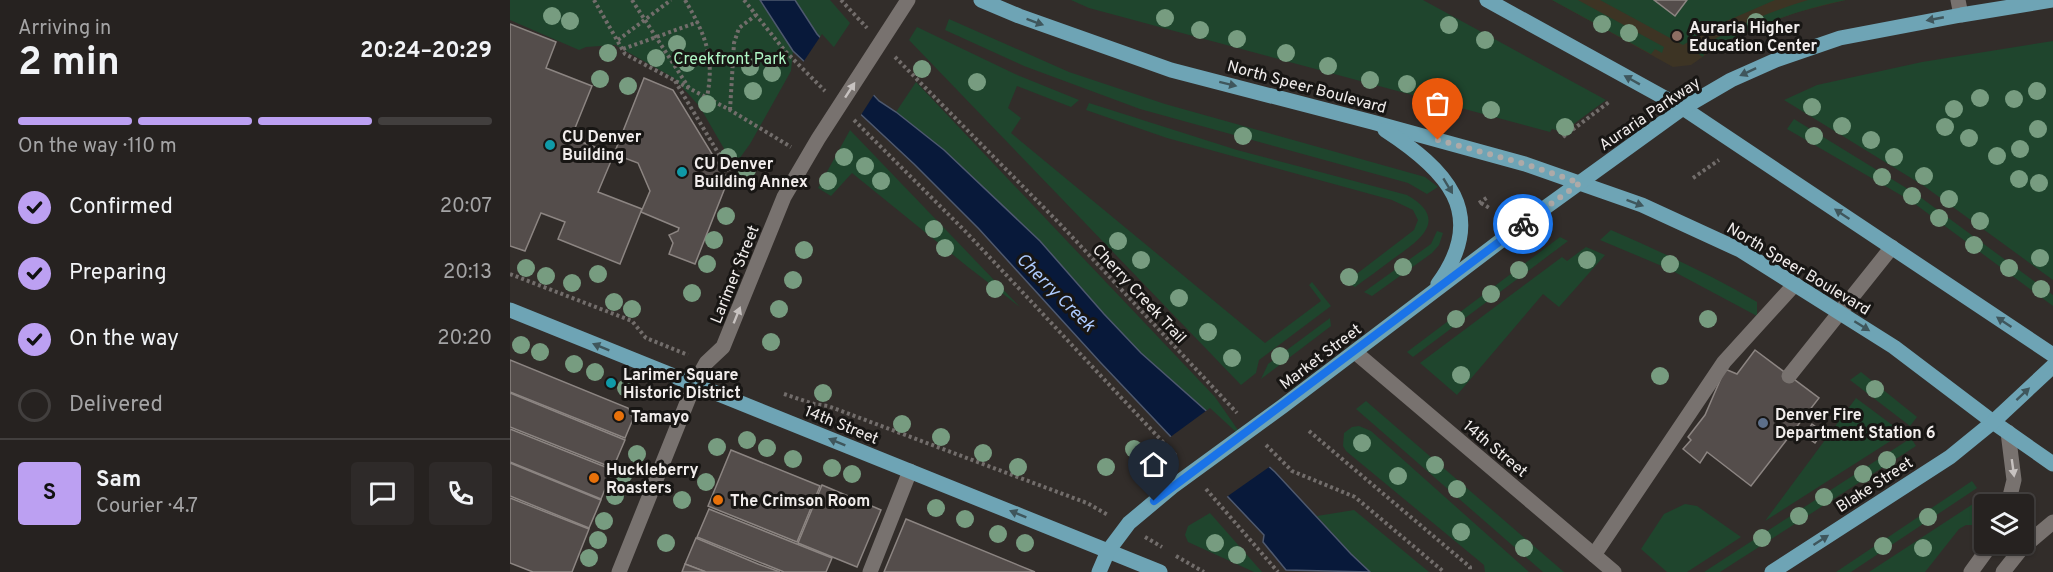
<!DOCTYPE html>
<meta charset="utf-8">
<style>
:root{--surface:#262220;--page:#2e2a29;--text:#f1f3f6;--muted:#a4a4a5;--line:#423f3e;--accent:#bca0f2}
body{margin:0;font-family:Overpass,sans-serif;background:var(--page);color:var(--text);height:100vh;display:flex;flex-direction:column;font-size:22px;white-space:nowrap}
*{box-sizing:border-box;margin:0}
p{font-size:20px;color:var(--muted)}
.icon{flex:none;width:33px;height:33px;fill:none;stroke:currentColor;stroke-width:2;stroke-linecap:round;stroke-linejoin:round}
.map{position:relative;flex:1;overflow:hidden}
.sheet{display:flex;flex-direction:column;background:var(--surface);width:510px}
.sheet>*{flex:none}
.tools{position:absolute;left:1464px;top:494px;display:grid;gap:12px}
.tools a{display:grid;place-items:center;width:60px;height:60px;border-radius:6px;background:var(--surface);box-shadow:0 2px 4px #0004,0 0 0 2px var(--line);font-size:30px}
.pin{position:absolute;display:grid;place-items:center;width:51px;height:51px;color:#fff;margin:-62px -26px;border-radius:50% 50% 50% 0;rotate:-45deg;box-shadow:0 0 6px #0007}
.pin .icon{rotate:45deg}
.courier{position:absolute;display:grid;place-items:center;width:60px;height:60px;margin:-30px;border:4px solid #1a73e8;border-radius:50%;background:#fff;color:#222;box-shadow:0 2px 8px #0007}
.overview em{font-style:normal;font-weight:700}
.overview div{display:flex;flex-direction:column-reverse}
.overview{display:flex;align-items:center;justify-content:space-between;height:102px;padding:0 18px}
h1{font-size:39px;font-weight:700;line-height:45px}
.bar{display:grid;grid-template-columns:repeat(4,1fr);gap:9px 6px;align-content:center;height:72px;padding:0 18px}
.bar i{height:8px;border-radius:4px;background:var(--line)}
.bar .on{background:var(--accent)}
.bar p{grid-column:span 4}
.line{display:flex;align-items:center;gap:15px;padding:0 18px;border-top:2px solid var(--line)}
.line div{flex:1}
.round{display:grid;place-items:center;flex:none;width:63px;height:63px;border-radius:6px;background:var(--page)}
ol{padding:0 18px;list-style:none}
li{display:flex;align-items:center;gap:18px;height:66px}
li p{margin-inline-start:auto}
li .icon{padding:6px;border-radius:50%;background:var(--accent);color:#111;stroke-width:4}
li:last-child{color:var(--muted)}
li i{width:33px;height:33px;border:3px solid var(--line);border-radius:50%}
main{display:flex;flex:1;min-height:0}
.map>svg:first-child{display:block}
.education{fill:#3d3424}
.green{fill:#1f452d}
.water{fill:#08193a;stroke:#4e596f;stroke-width:1.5}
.pier{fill:#322d2a}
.building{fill:#544d4b;stroke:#8c8582;stroke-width:1.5}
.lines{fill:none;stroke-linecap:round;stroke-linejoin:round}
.path{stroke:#726d6b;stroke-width:4;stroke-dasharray:3 3;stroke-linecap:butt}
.minor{stroke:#78726f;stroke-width:15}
.major{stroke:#6ea4b5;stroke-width:15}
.tree{fill:#779c80}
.oneway{fill:#3f565c}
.oneway2{fill:#c7c2c0}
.done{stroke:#aeaaa8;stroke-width:6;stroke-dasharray:0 10.8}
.route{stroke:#1a73e8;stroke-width:8}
.education-dot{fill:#8d6e63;stroke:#181614;stroke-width:2}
.culture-dot{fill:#0f9aa8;stroke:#181614;stroke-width:2}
.food-dot{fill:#e8710a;stroke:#181614;stroke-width:2}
.service-dot{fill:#5c6f8a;stroke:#181614;stroke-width:2}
.labels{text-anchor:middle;stroke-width:6;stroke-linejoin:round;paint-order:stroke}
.poi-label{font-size:16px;font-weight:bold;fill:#f1edec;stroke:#181614;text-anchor:start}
.park-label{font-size:16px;fill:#b0f7c6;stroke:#181614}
.street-label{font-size:16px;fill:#f1edec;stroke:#181614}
.water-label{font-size:18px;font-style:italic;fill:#adcafd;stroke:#181614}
</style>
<main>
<section class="sheet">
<div class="overview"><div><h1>2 min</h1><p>Arriving in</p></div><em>20:24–20:29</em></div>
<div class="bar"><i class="on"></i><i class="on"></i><i class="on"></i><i></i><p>On the way · 110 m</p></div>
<ol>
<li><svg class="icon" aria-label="check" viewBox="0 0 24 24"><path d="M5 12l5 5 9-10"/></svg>Confirmed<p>20:07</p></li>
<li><svg class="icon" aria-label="check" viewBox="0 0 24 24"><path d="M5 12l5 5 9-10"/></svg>Preparing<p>20:13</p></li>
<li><svg class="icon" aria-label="check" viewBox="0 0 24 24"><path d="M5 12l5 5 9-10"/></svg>On the way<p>20:20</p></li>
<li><i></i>Delivered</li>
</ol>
<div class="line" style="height:108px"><b class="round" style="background:var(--accent);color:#111">S</b><div><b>Sam</b><p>Courier · 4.7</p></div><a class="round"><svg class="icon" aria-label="chat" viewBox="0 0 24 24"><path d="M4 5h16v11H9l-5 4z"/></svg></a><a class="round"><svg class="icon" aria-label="phone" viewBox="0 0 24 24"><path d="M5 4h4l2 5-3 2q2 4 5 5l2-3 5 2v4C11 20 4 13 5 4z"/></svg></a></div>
</section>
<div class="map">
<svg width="1543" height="572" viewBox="0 0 1543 572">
<rect width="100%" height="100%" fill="#322d2a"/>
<!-- education -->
<path class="education" d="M1042,0H1336L1288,12L1239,30L1214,42L1181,65L1163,67Z"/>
<!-- green -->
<g class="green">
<path d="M0,0H250L283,51L281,71L240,144L224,166L190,107L164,78L105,45L76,47L69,50L0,20Z"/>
<path d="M285,0H320L340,23L322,50L307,34Z"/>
<path d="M561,0H913L1096,100L1049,135L1050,131L1042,129L1040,132L579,8Z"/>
<path d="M1042,0H1068L1154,47L1152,53L1145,49L1141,54Z"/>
<path d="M1090,0H1144L1165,16L1177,0H1265L1212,23L1173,45Z"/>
<path d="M1298,0H1336C1286,10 1238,28 1194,54L1193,57L1184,51C1220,29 1257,12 1298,0Z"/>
<path d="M439,19L559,72L655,104L915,177L928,187L917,194L898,183L630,109L514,66L435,30Z"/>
<path d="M407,27L505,74L569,100L561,107L507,86L498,108L511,118L501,133L755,343L811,301L799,285L802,282L821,306L749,360L746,373L731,385L399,40Z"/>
<path d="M1543,41V280L1414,186L1274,100L1307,85L1412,62Z"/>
<path d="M406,82L705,397L744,453L631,353L594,314L530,241L434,150L386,112Z"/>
<path d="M579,103L727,150L897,195C941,220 908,241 883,259C870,269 857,278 845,287L836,282L904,230L908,220L903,210L882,200L657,138L576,110Z"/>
<path d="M1284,119L1406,194L1543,295V306L1401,201L1277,129Z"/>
<path d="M340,130L510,307L458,267L342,173L321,196L308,188Z"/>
<path d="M1101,230C1151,252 1200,274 1247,302V316L1159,269L1090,240Z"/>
<path d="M927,231L933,233L929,245L922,253L862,296L854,292L921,244Z"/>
<path d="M1050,237L1058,241L903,357L897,352Z"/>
<path d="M1076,247L1095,255L1049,307L1033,294L947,395L910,363L1052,257L1057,261Z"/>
<path d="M820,318L821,326L751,379L758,364Z"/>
<path d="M1351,372L1407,417L1400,426L1340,380Z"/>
<path d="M1346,398L1393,433L1255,521Z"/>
<path d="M856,401L1054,572H1033L846,409Z"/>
<path d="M849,426L861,431L1019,572H975L974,565L836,451L833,446L834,433L842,427Z"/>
<path d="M1401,438L1406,446L1210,572H1194Z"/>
<path d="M1462,481L1467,488L1341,572H1326Z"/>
<path d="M1466,502L1474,514L1466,525H1456L1449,529L1415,572H1359Z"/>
<path d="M1175,504L1187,506L1231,537L1177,572H1157L1131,549L1154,514Z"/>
<path d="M844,510L919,572H860L841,554L807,516Z"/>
<path d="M700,513L752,572H744L678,542L675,535L678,526Z"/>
</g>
<!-- water -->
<path class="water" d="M250,0H285L307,34L369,101L386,112L434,150L530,241L594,314L631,353L765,472L841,554L860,572L776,570L753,542L754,535L590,362L469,229L404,164L283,51Z"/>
<!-- pier -->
<g class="pier">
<path d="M312,34L365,93L349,118L292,64Z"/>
<path d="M700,408L762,465L715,498L659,438Z"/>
</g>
<!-- building -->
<g class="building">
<path d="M1144,0H1177L1165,16Z"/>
<path d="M0,24L46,42L36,68L82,86L61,138L104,154L88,192L132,209L110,264L48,239L55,222L31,213L15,251L0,246Z"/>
<path d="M134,78L163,90L218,180L185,264L159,254L163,243L159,235L168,231L169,228L131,212L140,191L128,163L104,154Z"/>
<path d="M1245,350L1309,398L1241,486L1197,452L1190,463L1173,449L1181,440L1178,437L1195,415L1215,369L1227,374Z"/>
<path d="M0,360L118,408L123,419L115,438L0,392Z"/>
<path d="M0,393L115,440L103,468L0,427Z"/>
<path d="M1302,424L1313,432L1305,443L1294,435Z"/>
<path d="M0,429L103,470L91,499L0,462Z"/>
<path d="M221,450L310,486L287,542L198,506Z"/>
<path d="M0,463L91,500L79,528L0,496Z"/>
<path d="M312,485L371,510L347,567L288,543Z"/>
<path d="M0,498L79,529L62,572H23L0,563Z"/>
<path d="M199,509L322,558L316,572H274L187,537Z"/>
<path d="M396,519L525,572H374Z"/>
<path d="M186,538L248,564L270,572H196L175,564Z"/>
<path d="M175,564L196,572H172Z"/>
</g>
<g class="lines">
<!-- path -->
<g class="path">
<path d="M84,0L115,54L220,110L281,147"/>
<path d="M122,0L179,88"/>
<path d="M175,0C195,34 205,57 197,97"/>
<path d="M234,0L275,51L315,91"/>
<path d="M331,0L357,28"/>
<path d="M108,40L161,0"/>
<path d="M113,49L188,22"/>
<path d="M385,57L550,224L727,413"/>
<path d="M165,81L225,181"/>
<path d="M220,110L224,43L229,28L246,15"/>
<path d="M344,120L455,231L667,457"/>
<path d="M1053,137L1099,102"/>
<path d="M1183,178L1209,160"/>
<path d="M969,203L978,197"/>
<path d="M971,203L981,209"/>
<path d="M0,274L122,321L136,338L178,355"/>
<path d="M274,394L304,404L318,406L577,503L598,515"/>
<path d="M799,431L960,567V572"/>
<path d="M756,445L782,471L845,497L934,572"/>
<path d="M696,489L768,572"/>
<path d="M635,537L652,547"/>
<path d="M666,556L694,572"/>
</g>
<!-- minor -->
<g class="minor">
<path d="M1448,0L1451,15"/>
<path d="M845,352L1104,572"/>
<path d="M1279,376L1382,247"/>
<path d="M1498,432L1504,480L1498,504"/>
<path d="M1084,555L1214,362L1285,284"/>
<path d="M109,572L184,385L196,363L213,347L274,197L308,139L398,0"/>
<path d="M360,572L400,471"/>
<path d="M1461,572L1482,543"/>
<path d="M1493,572L1512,548L1543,522"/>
</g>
<!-- major -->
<g class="major">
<path d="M471,0L509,16L661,70L862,122L1015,164L1132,205L1230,250L1384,347L1483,422L1543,464"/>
<path d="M977,0L1173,108L1543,355"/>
<path d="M875,130C935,169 980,213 928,284"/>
<path d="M0,310L650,572"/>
<path d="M589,572L598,551L619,523L662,487L773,406L1018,220L1173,108L1221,80L1266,60L1330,38L1451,15L1543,0"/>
<path d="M1262,572L1440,457L1483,422L1543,366"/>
</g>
</g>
<!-- trees -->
<g class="tree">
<circle cx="42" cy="16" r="9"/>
<circle cx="655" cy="18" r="9"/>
<circle cx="60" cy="21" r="9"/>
<circle cx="1246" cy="22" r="9"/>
<circle cx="1092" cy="24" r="9"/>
<circle cx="939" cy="25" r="9"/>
<circle cx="690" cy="30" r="9"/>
<circle cx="1119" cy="33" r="9"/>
<circle cx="727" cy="39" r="9"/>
<circle cx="975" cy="40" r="9"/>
<circle cx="167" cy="44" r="9"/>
<circle cx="98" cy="53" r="9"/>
<circle cx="776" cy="53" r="9"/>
<circle cx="146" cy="58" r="9"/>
<circle cx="177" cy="63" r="9"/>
<circle cx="818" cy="66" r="9"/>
<circle cx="240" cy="67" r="9"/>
<circle cx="412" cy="69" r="9"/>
<circle cx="262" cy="73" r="9"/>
<circle cx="90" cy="79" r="9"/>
<circle cx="860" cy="80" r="9"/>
<circle cx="467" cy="82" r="9"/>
<circle cx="897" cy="84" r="9"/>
<circle cx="118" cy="86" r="9"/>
<circle cx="243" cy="91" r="9"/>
<circle cx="1527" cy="91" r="9"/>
<circle cx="1470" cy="98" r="9"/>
<circle cx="1504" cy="99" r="9"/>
<circle cx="941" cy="101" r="9"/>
<circle cx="197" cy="104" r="9"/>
<circle cx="1302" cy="107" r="9"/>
<circle cx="1444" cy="109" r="9"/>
<circle cx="981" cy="110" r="9"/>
<circle cx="1332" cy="126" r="9"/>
<circle cx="1055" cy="127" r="9"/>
<circle cx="1435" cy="127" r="9"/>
<circle cx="1528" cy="129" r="9"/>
<circle cx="733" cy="136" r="9"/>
<circle cx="1304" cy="136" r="9"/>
<circle cx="1459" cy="138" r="9"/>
<circle cx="1361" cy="140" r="9"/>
<circle cx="1510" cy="149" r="9"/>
<circle cx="1487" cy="156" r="9"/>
<circle cx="218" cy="157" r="9"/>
<circle cx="334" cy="157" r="9"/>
<circle cx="1384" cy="157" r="9"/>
<circle cx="355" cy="166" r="9"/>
<circle cx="237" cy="170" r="9"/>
<circle cx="1414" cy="176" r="9"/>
<circle cx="1372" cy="177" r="9"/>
<circle cx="1509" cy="179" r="9"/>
<circle cx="318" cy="181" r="9"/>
<circle cx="371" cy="181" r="9"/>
<circle cx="1529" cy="183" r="9"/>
<circle cx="1402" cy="196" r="9"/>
<circle cx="1439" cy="199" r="9"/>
<circle cx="216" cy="216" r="9"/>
<circle cx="1429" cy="218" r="9"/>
<circle cx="1470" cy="221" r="9"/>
<circle cx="424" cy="229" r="9"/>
<circle cx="204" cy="240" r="9"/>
<circle cx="608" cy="241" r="9"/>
<circle cx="1464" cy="245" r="9"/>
<circle cx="435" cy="248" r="9"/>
<circle cx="294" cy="250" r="9"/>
<circle cx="1530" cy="258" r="9"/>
<circle cx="631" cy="260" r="9"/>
<circle cx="1077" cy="260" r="9"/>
<circle cx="197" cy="264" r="9"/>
<circle cx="1160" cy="264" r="9"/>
<circle cx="893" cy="267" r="9"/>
<circle cx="16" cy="268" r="9"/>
<circle cx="1499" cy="268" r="9"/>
<circle cx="1009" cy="270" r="9"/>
<circle cx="88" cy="274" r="9"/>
<circle cx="36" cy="276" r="9"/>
<circle cx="839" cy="277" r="9"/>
<circle cx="283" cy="280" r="9"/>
<circle cx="62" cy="283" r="9"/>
<circle cx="485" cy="289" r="9"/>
<circle cx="1531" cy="289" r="9"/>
<circle cx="182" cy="293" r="9"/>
<circle cx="981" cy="294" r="9"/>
<circle cx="669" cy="298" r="9"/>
<circle cx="104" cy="302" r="9"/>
<circle cx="122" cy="309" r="9"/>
<circle cx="269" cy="309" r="9"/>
<circle cx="946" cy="319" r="9"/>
<circle cx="1198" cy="319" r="9"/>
<circle cx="698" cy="332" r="9"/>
<circle cx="261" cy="342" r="9"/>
<circle cx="11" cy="345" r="9"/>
<circle cx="30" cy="352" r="9"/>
<circle cx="770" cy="356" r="9"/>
<circle cx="722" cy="358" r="9"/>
<circle cx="64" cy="364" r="9"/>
<circle cx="85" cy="372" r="9"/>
<circle cx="951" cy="375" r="9"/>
<circle cx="1150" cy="376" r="9"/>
<circle cx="116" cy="388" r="9"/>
<circle cx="1365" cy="389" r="9"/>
<circle cx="313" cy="393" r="9"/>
<circle cx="392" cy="424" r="9"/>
<circle cx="431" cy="437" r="9"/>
<circle cx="237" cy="440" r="9"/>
<circle cx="852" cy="443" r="9"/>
<circle cx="207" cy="447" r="9"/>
<circle cx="257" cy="448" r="9"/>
<circle cx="624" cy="449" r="9"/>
<circle cx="473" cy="453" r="9"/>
<circle cx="127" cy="454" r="9"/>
<circle cx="283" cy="459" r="9"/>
<circle cx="1377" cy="460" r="9"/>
<circle cx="925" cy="465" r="9"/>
<circle cx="508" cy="467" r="9"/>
<circle cx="596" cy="467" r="9"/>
<circle cx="322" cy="468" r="9"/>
<circle cx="114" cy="474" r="9"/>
<circle cx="342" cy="474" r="9"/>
<circle cx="1353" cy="474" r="9"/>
<circle cx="888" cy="476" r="9"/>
<circle cx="196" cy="482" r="9"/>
<circle cx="947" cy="489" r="9"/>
<circle cx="105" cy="496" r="9"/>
<circle cx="1314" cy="497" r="9"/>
<circle cx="172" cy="500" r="9"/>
<circle cx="426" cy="508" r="9"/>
<circle cx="1289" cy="516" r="9"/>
<circle cx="1418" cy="517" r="9"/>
<circle cx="455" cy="519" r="9"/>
<circle cx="94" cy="521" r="9"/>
<circle cx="951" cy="532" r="9"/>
<circle cx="488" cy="534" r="9"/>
<circle cx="1252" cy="538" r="9"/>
<circle cx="88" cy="540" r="9"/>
<circle cx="156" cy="543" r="9"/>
<circle cx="515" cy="543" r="9"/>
<circle cx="705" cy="543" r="9"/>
<circle cx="1373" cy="546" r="9"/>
<circle cx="1014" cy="548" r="9"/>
<circle cx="1413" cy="548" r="9"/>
<circle cx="727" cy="555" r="9"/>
<circle cx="79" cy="558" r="9"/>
</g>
<!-- one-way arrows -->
<defs><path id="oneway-solid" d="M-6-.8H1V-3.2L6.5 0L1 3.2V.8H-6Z" transform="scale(1.5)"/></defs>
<g class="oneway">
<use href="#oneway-solid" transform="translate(1425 19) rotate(169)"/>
<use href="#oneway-solid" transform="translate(525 22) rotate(20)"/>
<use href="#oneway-solid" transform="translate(1238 72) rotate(155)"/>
<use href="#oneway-solid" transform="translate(1122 80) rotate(-151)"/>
<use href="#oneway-solid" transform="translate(718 84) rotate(14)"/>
<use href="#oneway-solid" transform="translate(938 186) rotate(59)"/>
<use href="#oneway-solid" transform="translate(1125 203) rotate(20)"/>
<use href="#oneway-solid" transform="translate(1332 214) rotate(-146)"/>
<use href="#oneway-solid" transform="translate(1494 322) rotate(-146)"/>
<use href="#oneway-solid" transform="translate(1352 326) rotate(32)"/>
<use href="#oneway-solid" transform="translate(91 347) rotate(-158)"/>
<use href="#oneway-solid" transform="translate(1513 394) rotate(-43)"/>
<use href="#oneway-solid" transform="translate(327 442) rotate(-158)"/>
<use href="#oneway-solid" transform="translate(508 514) rotate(-158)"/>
<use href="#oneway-solid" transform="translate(1311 540) rotate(-33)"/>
</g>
<g class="oneway2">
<use href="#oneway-solid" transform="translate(340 90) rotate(-57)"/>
<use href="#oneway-solid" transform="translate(227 315) rotate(-68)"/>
<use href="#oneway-solid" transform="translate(1503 468) rotate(82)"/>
</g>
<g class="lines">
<!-- done -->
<path class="done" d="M928,140L1015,164L1070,183L1013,224"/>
<!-- route -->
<path class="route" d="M644,501L1013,224"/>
</g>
<!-- markers -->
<circle class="education-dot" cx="1167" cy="36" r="6"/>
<g class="culture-dot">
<circle cx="40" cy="145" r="6"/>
<circle cx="172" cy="172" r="6"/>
<circle cx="101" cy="383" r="6"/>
</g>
<g class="food-dot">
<circle cx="109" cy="416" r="6"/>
<circle cx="84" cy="478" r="6"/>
<circle cx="208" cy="500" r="6"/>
</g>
<circle class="service-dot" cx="1253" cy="423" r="6"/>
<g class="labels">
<!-- poi labels -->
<g class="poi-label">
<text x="1179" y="33">Auraria Higher<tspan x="1179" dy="18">Education Center</tspan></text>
<text x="52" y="142">CU Denver<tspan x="52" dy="18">Building</tspan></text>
<text x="184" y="169">CU Denver<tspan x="184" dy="18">Building Annex</tspan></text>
<text x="113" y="380">Larimer Square<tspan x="113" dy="18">Historic District</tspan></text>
<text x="1265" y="420">Denver Fire<tspan x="1265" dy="18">Department Station 6</tspan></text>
<text x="121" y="422">Tamayo</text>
<text x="96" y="475">Huckleberry<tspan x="96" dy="18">Roasters</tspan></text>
<text x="220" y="506">The Crimson Room</text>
</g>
<!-- park labels -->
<g class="park-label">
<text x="220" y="64">Creekfront Park</text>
</g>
<!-- street labels -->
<g class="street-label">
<text transform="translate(797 86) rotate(15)" y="6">North Speer Boulevard</text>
<text transform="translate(1139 113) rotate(-34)" y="6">Auraria Parkway</text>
<text transform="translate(1289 268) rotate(31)" y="6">North Speer Boulevard</text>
<text transform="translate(224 274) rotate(-68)" y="6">Larimer Street</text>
<text transform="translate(630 293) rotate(47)" y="6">Cherry Creek Trail</text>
<text transform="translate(810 356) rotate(-37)" y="6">Market Street</text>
<text transform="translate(332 424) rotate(22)" y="6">14th Street</text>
<text transform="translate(986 448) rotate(40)" y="6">14th Street</text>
<text transform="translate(1364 484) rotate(-33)" y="6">Blake Street</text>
</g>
<!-- water labels -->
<g class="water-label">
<text transform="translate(546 292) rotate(45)" y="6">Cherry Creek</text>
</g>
</g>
</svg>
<div class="tools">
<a><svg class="icon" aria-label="layers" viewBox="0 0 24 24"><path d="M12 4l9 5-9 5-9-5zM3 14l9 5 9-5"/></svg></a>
</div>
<div class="pin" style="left:928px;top:140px;background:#ea580c"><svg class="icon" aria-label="bag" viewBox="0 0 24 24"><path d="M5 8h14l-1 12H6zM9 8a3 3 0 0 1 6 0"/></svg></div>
<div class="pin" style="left:644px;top:501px;background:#1f2937"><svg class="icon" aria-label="home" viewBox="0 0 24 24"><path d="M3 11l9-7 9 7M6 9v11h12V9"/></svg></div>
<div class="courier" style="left:1013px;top:224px"><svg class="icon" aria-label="bike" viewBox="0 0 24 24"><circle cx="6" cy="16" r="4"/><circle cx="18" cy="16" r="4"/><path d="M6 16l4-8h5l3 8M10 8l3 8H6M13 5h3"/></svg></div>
</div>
</main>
